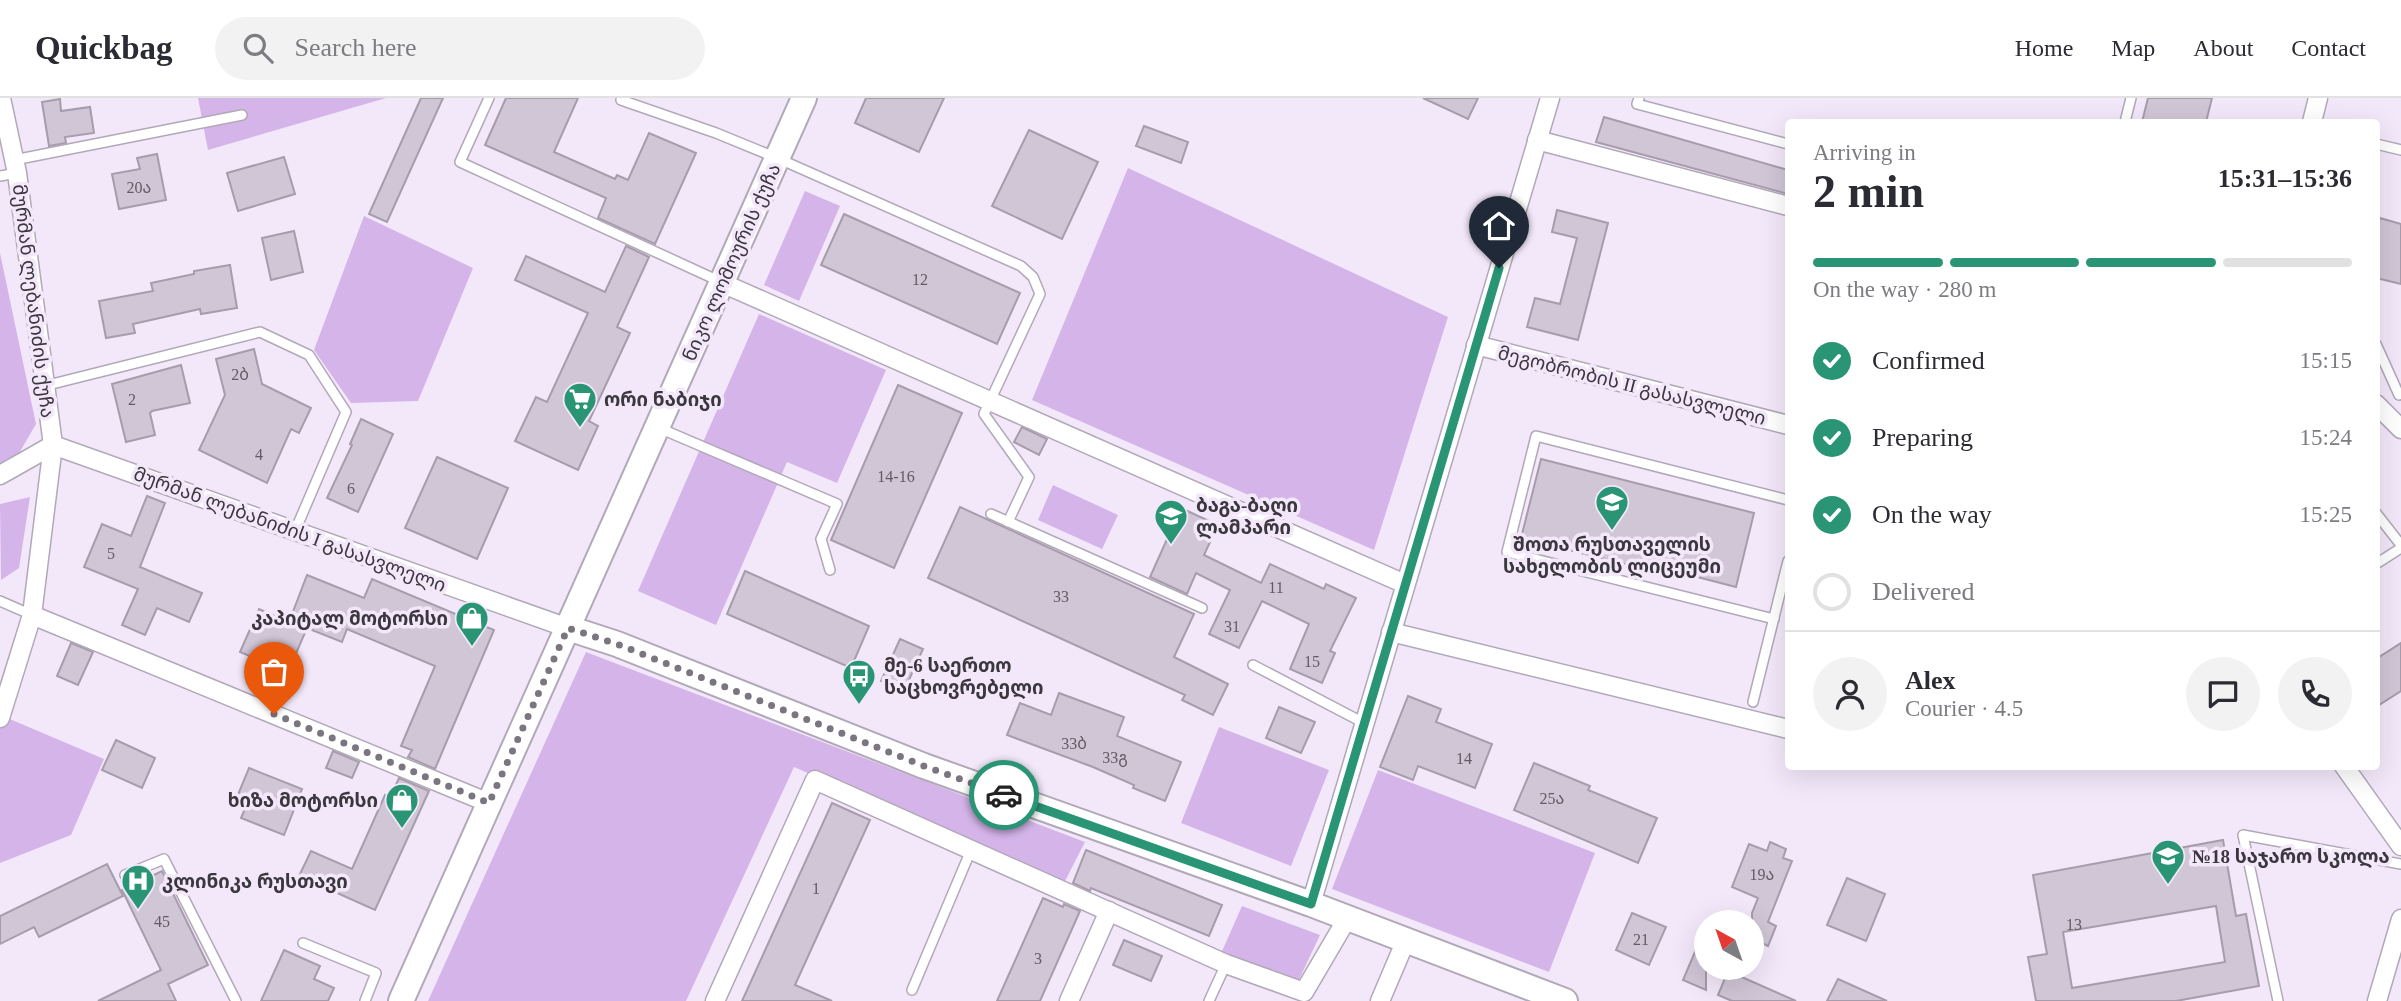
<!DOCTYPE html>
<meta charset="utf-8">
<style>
:root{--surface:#fff;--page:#f2f2f3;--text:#2b2b33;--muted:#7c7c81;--line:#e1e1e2;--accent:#299574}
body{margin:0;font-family:"Times New Roman","Noto Sans Georgian",serif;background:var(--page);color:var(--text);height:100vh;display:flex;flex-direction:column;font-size:26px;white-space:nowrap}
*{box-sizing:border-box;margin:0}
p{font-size:23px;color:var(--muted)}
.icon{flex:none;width:38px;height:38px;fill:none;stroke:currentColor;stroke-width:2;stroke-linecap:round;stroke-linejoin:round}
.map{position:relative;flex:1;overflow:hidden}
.panel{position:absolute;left:1785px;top:21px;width:595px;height:651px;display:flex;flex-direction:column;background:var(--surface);border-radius:7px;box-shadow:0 7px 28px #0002}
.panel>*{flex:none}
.needle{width:46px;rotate:320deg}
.buttons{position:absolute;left:1694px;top:812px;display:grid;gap:14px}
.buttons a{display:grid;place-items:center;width:70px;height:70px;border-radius:50%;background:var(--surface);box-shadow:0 7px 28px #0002;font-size:35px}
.pin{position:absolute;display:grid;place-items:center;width:60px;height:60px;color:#fff;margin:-72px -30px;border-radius:50% 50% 50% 0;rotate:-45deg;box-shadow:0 0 7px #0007}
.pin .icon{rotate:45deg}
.courier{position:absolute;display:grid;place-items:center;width:70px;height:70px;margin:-35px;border:5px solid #299574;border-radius:50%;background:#fff;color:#222;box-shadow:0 2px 9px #0007}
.summary em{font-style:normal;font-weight:800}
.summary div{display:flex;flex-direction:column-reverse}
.summary{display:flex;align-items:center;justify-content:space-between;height:119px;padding:0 28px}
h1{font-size:46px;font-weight:800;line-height:52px}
.bar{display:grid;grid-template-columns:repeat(4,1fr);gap:10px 7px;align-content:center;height:84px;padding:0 28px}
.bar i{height:9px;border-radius:5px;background:var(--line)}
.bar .current{background:var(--accent)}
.bar p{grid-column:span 4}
.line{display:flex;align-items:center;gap:18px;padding:0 28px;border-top:2px solid var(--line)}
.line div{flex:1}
.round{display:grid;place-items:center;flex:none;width:74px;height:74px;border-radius:37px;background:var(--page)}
ol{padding:0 28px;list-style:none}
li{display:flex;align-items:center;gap:21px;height:77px}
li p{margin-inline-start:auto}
li .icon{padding:7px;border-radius:50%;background:var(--accent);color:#fff;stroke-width:4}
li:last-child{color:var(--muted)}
li i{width:38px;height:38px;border:4px solid var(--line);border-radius:50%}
header{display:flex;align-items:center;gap:42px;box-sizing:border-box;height:98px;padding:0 35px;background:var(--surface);border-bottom:2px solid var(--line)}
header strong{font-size:33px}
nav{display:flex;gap:38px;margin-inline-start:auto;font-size:24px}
.search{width:490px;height:63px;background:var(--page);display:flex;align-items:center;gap:18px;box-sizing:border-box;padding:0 24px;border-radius:38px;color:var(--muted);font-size:26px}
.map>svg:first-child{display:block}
.green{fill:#d5b4ea}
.building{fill:#d0c6d6;stroke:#a69cac;stroke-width:2;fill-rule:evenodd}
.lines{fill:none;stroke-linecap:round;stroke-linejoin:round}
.lane-casing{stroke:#b1a8b8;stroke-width:12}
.street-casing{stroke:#b1a8b8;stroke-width:21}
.secondary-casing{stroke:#b1a8b8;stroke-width:28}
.lane{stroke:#fff;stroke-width:9}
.street{stroke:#fff;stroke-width:18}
.secondary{stroke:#fff;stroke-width:24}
.done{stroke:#7b7580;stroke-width:7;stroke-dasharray:0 12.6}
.route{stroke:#299574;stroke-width:9}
.labels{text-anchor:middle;stroke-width:7;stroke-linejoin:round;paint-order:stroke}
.number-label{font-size:16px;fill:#605b64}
.street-label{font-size:19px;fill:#3b373e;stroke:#f3e8fa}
.poi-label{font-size:19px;font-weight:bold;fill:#3b373e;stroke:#f3e8fa;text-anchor:start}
</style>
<header>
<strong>Quickbag</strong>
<div class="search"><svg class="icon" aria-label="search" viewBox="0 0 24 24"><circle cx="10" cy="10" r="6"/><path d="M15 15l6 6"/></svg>Search here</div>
<nav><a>Home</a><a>Map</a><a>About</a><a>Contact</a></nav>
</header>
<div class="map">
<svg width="2401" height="903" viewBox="0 0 2401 903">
<rect width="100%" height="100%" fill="#f3e8fa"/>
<!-- green -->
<g class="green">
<path d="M198,0H386L208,52Z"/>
<path d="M1128,70L1448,219L1374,452L1032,302Z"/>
<path d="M805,93L840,108L799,203L764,187Z"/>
<path d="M364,118L473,170L418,303L351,305L314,252Z"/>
<path d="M0,155L36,326L14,364L0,368Z"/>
<path d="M759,216L886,272L837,385L787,364L716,527L638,493Z"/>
<path d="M1053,387L1118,417L1102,451L1038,422Z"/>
<path d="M30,399L19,470L1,482L0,406Z"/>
<path d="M586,554L612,564L1085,744L1063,787L794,669L686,903H428Z"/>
<path d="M5,619L104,661L71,737L0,765V629Z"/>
<path d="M1219,629L1329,672L1291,768L1181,725Z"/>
<path d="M1378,672L1595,755L1549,874L1332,791Z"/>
<path d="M1242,808L1320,837L1296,888L1219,860Z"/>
</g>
<!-- building -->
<g class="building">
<path d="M421,0H443L387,124L369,116Z"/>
<path d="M506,0H578L554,54L615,81L617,77L628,82L649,35L696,55L655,146L598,120L606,100L485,47Z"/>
<path d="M866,0H944L919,54L855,25Z"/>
<path d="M1423,0H1478L1468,21Z"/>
<path d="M2148,0H2212L2206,24H2142Z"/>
<path d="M60,1L61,13L90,9L94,35L65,39L66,45L49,48L42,4Z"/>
<path d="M1604,19L1788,72V96L1596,44Z"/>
<path d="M1144,28L1188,44L1181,65L1136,48Z"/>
<path d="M1029,32L1098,64L1062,141L992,108Z"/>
<path d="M157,56L166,102L119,111L112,76L140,71L137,60Z"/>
<path d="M284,59L295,96L238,113L227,75Z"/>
<path d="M1557,112L1608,125L1578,242L1527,229L1535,200L1560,206L1577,140L1552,134Z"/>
<path d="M844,116L1020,195L997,246L821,167Z"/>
<path d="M2380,120L2401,126V186L2376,180V132Z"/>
<path d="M294,133L303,174L271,182L262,140Z"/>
<path d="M626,148L649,159L617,229L630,235L589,323L598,328L578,372L515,343L536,299L547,304L588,215L515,182L526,158L605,194Z"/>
<path d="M230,167L237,210L201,216L200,211L133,226L135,235L106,240L99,203L153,193L151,185L194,176V173Z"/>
<path d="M254,251L262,286L311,310L299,335L291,331L267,385L199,352L225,297L216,261Z"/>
<path d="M181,267L190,305L152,313L150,315L155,337L126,344L112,286Z"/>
<path d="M898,287L962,315L894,470L831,442Z"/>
<path d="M361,321L393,336L358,414L327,400L352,347L350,346Z"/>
<path d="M1022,329L1047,341L1039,357L1014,344Z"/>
<path d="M437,359L508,390L477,461L405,430Z"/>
<path d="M1541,361L1754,415L1736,489L1674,473L1673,478L1521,440Z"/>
<path d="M147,398L165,405L140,469L202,495L189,524L157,510L145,537L122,527L138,491L84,469L102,426L131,438Z"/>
<path d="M960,409L1194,516L1174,559L1228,586L1213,617L1182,602L1185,597L928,480Z"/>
<path d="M1181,410L1218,427L1204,457L1261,485L1270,466L1324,491L1326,486L1356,500L1330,553L1335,555L1322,585L1290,571L1309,526L1262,503L1239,550L1209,536L1230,492L1196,475L1187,496L1150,479Z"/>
<path d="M745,473L869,528L851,570L727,516Z"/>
<path d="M307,477L364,500L372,481L494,532L435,671L408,659L412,652L401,648L435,568L347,531L342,544L307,530L288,574L240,554L259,511L289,524Z"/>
<path d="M900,541L923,551L904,593L881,583Z"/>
<path d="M71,545L93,554L78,587L57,578Z"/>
<path d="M2401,545V593L2376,609V561Z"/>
<path d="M1059,595L1124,619L1117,638L1181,664L1165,703L1133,690L1134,687L1093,669L1007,637L1020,605L1051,617Z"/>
<path d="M1408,598L1441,611L1436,624L1492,646L1475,690L1418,668L1413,682L1380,669Z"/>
<path d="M1279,609L1315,624L1301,655L1266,640Z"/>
<path d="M116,642L155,660L142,690L102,672Z"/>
<path d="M333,653L359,664L352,680L326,670Z"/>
<path d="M1534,665L1590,688L1588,692L1657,720L1638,765L1514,712Z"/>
<path d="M249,670L302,691L284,737L241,720L248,704L237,699Z"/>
<path d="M399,680L429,693L375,812L299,778L311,753L352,771L385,697L390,700Z"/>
<path d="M832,705L870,722L795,887L832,903H742Z"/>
<path d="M2223,742L2236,818L2246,816L2259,888L2176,903H2036L2028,859L2047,856L2033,777ZM2216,808L2225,864L2072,890L2063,834Z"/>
<path d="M1770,744L1786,751L1783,760L1792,763L1768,824L1776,828L1768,848L1760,844L1753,862L1752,815L1758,800L1732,789L1749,746L1767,753Z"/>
<path d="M1086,752L1222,807L1209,838L1091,790L1090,793L1073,785Z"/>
<path d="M107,766L123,798L39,839L34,829L0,846V818Z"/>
<path d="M162,773L208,867L168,886L176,903H98L161,872L122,792Z"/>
<path d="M1847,780L1885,796L1866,843L1827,827Z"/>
<path d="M1043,800L1063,809L1064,806L1080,813L1040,903H997Z"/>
<path d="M1632,815L1666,829L1649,867L1616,852Z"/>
<path d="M1706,828V892L1683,882Z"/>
<path d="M1124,842L1162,858L1151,883L1113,867Z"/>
<path d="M284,852L320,868L314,881L334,890L328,903H261Z"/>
<path d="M1728,873L1796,903H1732L1718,897Z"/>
<path d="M1838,881L1887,903H1827Z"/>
</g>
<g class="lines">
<defs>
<g id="lane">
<path d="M489,0L460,64L719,183"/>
<path d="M1639,0L1637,6L1788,46"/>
<path d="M621,2L716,35L777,60L1021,168L1033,179L1040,196L984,316L1029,379L1008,424"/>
<path d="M2125,24L2131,0"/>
<path d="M2376,46L2401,52"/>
<path d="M14,62L242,17"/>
<path d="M0,78L17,75"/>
<path d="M2376,246L2399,297"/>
<path d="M44,288L260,234L309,257L346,314L295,433"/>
<path d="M659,330L837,406L821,441L830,472"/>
<path d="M2376,415L2401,447"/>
<path d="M991,416L1202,510"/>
<path d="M2376,466L2401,450"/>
<path d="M0,503L32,517"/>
<path d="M1774,521L1507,454L1536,338L1788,402"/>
<path d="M1253,567L1364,625"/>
<path d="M1753,604L1788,463"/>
<path d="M125,777L164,761L236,903"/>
<path d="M303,845L376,875L365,903"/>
<path d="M912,892L971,752"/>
<path d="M1209,903L1226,866"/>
<path d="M2278,903L2243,737L2401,766"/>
</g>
<g id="street">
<path d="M2312,24L2318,0"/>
<path d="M1537,42L1788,108"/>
<path d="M722,185L1405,486"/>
<path d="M1476,247L1788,327"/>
<path d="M2376,306L2401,331"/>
<path d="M53,347L568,530"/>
<path d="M0,377L53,347"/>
<path d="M32,517L489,705"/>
<path d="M1391,534L1788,631"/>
<path d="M0,620L32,517L53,347L17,75L1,0"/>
<path d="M2344,668L2401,748"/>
<path d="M1311,806L1550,0"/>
<path d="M715,903L815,682L1226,866L1304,894L1348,819"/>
<path d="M1069,903L1109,813"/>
<path d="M1380,903L1406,842"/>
<path d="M2377,903L2401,821"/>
</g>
<g id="secondary">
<path d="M568,530L617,546L924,668L1311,806L1565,903"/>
<path d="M401,903L804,0"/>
</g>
</defs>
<!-- lane casing -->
<use href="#lane" class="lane-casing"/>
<!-- street casing -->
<use href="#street" class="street-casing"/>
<!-- secondary casing -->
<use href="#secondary" class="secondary-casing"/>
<!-- lane -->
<use href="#lane" class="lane"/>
<!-- street -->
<use href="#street" class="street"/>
<!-- secondary -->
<use href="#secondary" class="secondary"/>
</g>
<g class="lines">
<!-- done -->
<path class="done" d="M274,616L489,705L568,530L617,546L924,668L1004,697"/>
<!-- route -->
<path class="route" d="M1004,697L1311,806L1499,170"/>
</g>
<!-- icons -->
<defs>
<symbol id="supermarket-pin" viewBox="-11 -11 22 30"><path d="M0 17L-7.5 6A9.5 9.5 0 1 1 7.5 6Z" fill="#299574" stroke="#f3e8fa"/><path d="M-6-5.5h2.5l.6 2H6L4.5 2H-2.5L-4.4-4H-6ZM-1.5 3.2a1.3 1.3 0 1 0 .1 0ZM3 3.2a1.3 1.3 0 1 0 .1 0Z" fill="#fff"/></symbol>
<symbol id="school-pin" viewBox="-11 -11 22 30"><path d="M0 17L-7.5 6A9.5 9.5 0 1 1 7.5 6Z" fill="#299574" stroke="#f3e8fa"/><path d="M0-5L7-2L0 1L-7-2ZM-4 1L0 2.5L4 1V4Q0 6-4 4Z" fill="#fff"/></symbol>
<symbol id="shop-pin" viewBox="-11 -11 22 30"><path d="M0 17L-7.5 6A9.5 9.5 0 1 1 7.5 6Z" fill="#299574" stroke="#f3e8fa"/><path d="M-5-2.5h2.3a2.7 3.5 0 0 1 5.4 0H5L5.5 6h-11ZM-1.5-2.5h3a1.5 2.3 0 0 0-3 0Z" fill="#fff"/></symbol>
<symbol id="bus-pin" viewBox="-11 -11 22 30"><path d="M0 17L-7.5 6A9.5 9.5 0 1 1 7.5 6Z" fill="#299574" stroke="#f3e8fa"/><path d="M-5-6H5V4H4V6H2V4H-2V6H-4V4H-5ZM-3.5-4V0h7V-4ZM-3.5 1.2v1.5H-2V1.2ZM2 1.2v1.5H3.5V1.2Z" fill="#fff"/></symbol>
<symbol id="hospital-pin" viewBox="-11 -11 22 30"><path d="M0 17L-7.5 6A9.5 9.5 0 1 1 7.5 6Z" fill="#299574" stroke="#f3e8fa"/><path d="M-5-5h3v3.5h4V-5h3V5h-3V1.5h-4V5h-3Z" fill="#fff"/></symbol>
</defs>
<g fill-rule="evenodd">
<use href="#supermarket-pin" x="561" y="282" width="38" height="52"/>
<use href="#school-pin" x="1593" y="385" width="38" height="52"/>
<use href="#school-pin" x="1152" y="399" width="38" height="52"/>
<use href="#shop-pin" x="453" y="501" width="38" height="52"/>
<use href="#bus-pin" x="840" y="559" width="38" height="52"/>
<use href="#shop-pin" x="383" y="683" width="38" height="52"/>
<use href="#school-pin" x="2149" y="739" width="38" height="52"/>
<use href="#hospital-pin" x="119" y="764" width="38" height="52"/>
</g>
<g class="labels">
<!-- number labels -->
<g class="number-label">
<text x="139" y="95">20ა</text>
<text x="920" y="187">12</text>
<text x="240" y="282">2ბ</text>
<text x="132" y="307">2</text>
<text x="259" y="362">4</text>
<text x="896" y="384">14-16</text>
<text x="351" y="396">6</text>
<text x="111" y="461">5</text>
<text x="1276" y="495">11</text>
<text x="1061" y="504">33</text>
<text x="1232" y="534">31</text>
<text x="1312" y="569">15</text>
<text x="1074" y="651">33ბ</text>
<text x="1115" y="665">33გ</text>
<text x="1464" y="666">14</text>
<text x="1552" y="706">25ა</text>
<text x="1762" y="782">19ა</text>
<text x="816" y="796">1</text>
<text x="162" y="829">45</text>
<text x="2074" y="832">13</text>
<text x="1641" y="847">21</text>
<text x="1038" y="866">3</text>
</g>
<!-- street labels -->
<g class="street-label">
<text transform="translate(731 164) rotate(-66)" y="7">ნიკო ლომოურის ქუჩა</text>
<text transform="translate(34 203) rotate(83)" y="7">მურმან ლებანიძის ქუჩა</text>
<text transform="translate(1632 287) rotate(14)" y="7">მეგობრობის II გასასვლელი</text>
<text transform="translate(290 431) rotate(20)" y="7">მურმან ლებანიძის I გასასვლელი</text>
</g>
<!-- poi labels -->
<g class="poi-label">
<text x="604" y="308">ორი ნაბიჯი</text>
<text x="1196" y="414">ბაგა-ბაღი<tspan x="1196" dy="22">ლამპარი</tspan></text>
<text x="1612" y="453" text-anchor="middle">შოთა რუსთაველის<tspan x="1612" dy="22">სახელობის ლიცეუმი</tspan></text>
<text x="448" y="527" text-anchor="end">კაპიტალ მოტორსი</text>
<text x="884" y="574">მე-6 საერთო<tspan x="884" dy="22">საცხოვრებელი</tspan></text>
<text x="378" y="709" text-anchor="end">ხიზა მოტორსი</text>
<text x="2192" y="765">№18 საჯარო სკოლა</text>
<text x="162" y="790">კლინიკა რუსთავი</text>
</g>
</g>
</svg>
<div class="buttons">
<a><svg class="needle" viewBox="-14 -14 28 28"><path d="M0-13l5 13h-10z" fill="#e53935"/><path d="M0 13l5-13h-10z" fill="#7c7c81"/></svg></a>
</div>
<div class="pin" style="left:274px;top:616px;background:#ea580c"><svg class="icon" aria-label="bag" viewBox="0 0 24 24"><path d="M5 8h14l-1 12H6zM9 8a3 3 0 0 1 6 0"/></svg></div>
<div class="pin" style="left:1499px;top:170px;background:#1f2937"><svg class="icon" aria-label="home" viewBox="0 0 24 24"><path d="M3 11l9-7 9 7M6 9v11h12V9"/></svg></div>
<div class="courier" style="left:1004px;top:697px"><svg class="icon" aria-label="car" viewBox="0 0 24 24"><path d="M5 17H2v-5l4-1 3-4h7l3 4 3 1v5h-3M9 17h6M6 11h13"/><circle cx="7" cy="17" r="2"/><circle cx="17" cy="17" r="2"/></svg></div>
<section class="panel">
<div class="summary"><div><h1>2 min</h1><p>Arriving in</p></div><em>15:31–15:36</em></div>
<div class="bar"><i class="current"></i><i class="current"></i><i class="current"></i><i></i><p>On the way · 280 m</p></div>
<ol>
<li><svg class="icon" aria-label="check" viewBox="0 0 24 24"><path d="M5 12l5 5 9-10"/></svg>Confirmed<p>15:15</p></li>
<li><svg class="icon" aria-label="check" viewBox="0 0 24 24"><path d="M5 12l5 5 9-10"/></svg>Preparing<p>15:24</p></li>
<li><svg class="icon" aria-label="check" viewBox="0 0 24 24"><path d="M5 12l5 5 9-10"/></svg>On the way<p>15:25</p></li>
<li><i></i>Delivered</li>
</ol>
<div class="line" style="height:126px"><a class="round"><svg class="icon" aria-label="person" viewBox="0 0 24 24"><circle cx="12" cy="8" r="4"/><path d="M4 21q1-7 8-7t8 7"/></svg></a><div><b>Alex</b><p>Courier · 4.5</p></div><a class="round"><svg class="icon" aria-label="chat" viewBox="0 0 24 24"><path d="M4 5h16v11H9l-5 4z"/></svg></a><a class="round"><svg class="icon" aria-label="phone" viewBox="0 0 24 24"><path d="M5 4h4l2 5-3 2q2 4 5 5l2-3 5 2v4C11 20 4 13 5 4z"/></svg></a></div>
</section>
</div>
